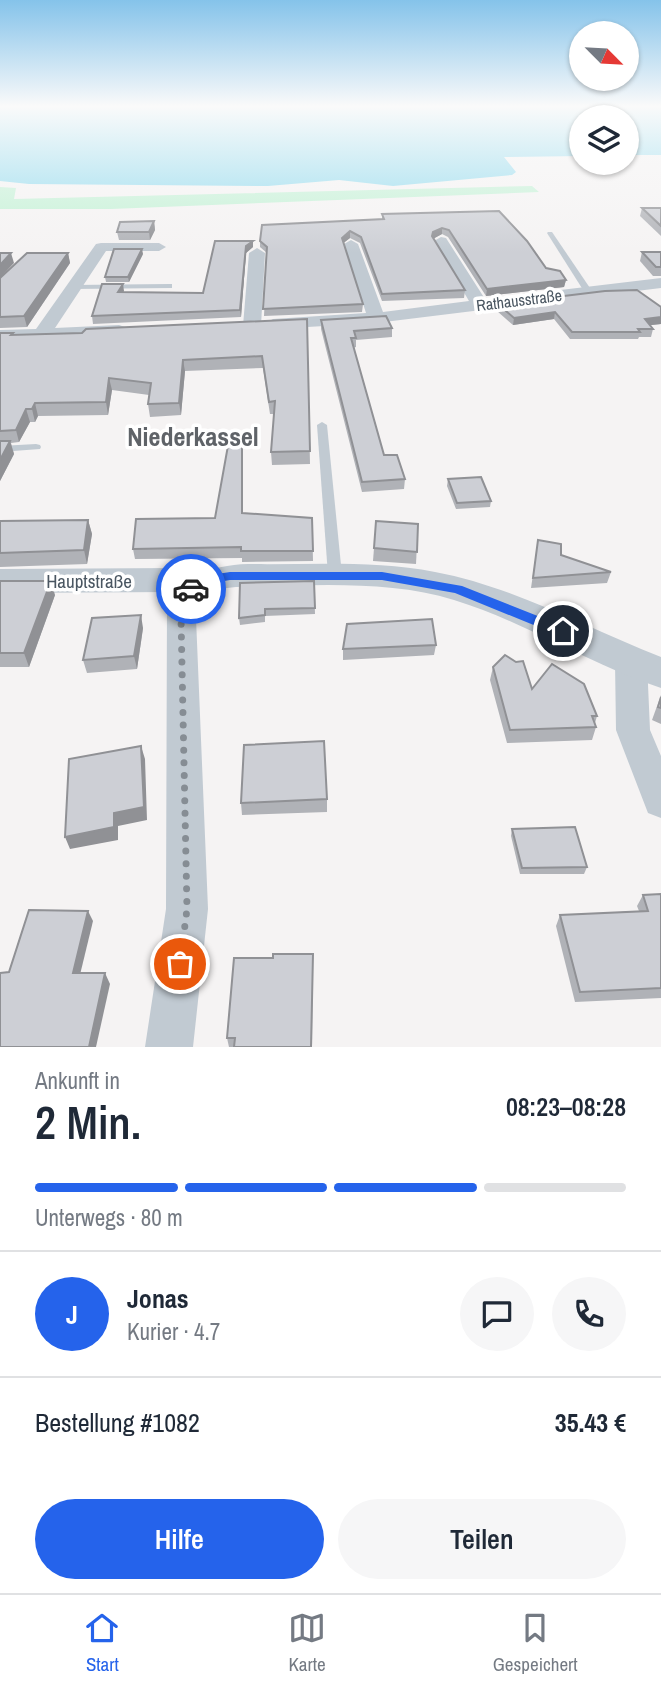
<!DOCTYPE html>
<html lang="de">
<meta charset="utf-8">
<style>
:root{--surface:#fff;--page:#f6f6f7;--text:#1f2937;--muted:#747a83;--line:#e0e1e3;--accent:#2563eb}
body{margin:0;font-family:"Archivo Narrow",sans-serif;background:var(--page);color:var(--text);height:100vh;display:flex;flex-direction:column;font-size:26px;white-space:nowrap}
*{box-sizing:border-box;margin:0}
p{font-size:23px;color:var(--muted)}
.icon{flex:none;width:38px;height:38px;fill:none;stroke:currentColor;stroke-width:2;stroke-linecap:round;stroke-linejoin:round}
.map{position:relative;height:1047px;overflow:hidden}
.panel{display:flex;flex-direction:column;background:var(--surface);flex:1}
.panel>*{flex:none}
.needle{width:46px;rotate:114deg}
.fabs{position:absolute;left:569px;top:21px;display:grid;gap:14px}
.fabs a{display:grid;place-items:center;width:70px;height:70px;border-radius:50%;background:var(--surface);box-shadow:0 2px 5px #0004;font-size:35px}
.pin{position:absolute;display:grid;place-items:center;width:60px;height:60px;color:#fff;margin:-30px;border:4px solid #fff;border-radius:50%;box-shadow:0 2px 7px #0007}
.courier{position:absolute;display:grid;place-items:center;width:70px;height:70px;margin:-35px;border:5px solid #2563eb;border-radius:50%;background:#fff;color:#222;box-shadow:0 2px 9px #0007}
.head em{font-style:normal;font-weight:600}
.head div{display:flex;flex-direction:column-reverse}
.head{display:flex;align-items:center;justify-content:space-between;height:119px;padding:0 35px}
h1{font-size:46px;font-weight:600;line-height:52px}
.bar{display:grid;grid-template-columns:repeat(4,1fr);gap:10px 7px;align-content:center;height:84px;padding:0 35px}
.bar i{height:9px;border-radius:5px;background:var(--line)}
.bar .selected{background:var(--accent)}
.bar p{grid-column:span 4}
.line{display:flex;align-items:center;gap:18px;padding:0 35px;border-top:2px solid var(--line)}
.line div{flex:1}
.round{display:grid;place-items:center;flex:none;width:74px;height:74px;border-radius:37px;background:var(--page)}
.primary-button{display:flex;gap:14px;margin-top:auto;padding:14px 35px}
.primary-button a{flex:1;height:80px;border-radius:42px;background:var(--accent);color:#fff;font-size:28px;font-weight:600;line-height:80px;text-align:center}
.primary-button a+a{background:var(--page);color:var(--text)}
.tabs{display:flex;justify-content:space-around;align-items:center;height:98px;border-top:2px solid var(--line);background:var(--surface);font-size:19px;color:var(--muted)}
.tabs a{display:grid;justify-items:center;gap:4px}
.tabs .selected{color:var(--accent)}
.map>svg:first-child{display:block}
.green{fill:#c3f1d5}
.water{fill:#90daee}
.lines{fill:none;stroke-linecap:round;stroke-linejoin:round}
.service{fill:#c1cad2;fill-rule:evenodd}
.minor{fill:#c1cad2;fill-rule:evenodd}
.tertiary{fill:#c1cad2;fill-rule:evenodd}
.wall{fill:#b0b2b7}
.shaded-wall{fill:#909195}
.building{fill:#cdcfd5;stroke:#909195;stroke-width:2}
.route{fill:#2563eb}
.done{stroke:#868d94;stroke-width:7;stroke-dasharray:0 12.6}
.labels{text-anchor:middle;stroke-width:7;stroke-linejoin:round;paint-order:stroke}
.far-street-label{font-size:16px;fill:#4a5661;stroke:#fff}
.street-label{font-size:19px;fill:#4a5661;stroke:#fff}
.district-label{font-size:26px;font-weight:bold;fill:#5f6368;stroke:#fff}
</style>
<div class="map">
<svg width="661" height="1047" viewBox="0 0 661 1047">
<rect width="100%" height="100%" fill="#f5f3f3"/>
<!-- green -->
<path class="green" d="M532,186L539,192L111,209H0V187L16,188L14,199Z"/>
<!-- water -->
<path class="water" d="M0,107H661V155H627L626,117H581V156L504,157L516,172L512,175L393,186L339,180L268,186L29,184L0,181Z"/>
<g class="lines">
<!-- service -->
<g class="service">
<path d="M548,232H552L592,291L591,293H585L547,233Z"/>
<path d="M169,284H172V288L73,289L69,287L73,285Z"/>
<path d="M322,422L327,425L342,575L340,578H330L328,575L317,425Z"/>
<path d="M36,444L40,445L41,447L40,449L0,452V446Z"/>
</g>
<!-- minor -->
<g class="minor">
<path d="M441,237L446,238L485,299L661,278V288L376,323L273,329L264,324L273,319L366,313L344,244L351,240L358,244L383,312L469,301L434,241Z"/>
<path d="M101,243H159L166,247L159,251H106L55,328L119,325L125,327L128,331L125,335L0,342V330L36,329L96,244Z"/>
<path d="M257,248L265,253L261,326L252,331L243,326L249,253Z"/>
<path d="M193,577L203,580L207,587L197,603L196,618L208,909L193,1047H145L166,909L167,601L183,580Z"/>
<path d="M631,650L642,653L647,662L650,730L661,756V818L648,813L616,730L615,662L620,653Z"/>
</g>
<!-- tertiary -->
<path class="tertiary" d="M248,564C310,565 374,560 435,572C515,587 586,628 661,657V688C590,665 526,622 454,600C386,579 306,586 236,587L218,589L193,599L173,592L0,593V569L177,568C200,575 223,564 248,564Z"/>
</g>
<!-- wall -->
<g class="wall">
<path d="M642,208H661V236L640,216Z"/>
<path d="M499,211L546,268L566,280L564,287L486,296L448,237L442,234L434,238L465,290L464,298L382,301L360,243L350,238L343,243L363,304L362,312L264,316L267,253L260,247V241L382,219V214Z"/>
<path d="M154,221L155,230L150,240H119L117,232Z"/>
<path d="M253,241V247L246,253L241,317L93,324L92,316L124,291L123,292L203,293Z"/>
<path d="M642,252H661V276H653L640,261Z"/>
<path d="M68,253L70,263L27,327L0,328V278Z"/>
<path d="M143,254L129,282H106L105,277Z"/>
<path d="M498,304L661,324L650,325L653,329L651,337H639L638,339H570L554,319L513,325L497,311Z"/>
<path d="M307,319L310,464L272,465L271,452L274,414H270L263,368L185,371L181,415L150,417L148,404L149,395L112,390L108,415L38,416L35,422H30L19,442L11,443L14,454L0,481V333L13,335L82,333Z"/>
<path d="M321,320L392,328V337L356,340V347L353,348L384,455L405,479L404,489L362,492L321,329Z"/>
<path d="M242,441L243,513L312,518L313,561L242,562V558L135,559L133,549L215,518Z"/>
<path d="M448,479L491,501L490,507L456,509L447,486Z"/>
<path d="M88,520L92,534L87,564L0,567V521Z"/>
<path d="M418,524L416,564L373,561L374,548Z"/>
<path d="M538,540L561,555L611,572L607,583L531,588Z"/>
<path d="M0,581L55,595L29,667H0Z"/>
<path d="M314,581L315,614L265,616V622L240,625L239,618Z"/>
<path d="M143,628L137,669L87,673L83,660Z"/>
<path d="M436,645L434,655L343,660V649Z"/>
<path d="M493,667L532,689L597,716L595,723L596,727L592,740L507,743L490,680Z"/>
<path d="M661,695V724L652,720Z"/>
<path d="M327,799V812L242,815L241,803Z"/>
<path d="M512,829L587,867L584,874H520L511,836Z"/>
<path d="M661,894V998L575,1002L556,926L560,915L639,911L637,906L643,895Z"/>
<path d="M313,965L312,1047H229L227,1038Z"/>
</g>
<!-- shaded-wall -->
<g class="shaded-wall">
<path d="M154,221L155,230L150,240L149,232Z"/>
<path d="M442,228V234L433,239L432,242L433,232Z"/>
<path d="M350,231V238L341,245L342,238Z"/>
<path d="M253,241V247L246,253L241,317L240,310L246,246Z"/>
<path d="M142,249L143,254L129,282L128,277Z"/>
<path d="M11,253L14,263L0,278V265Z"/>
<path d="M68,253L70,263L27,327L24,316Z"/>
<path d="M566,280L564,287L486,296L487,289Z"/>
<path d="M123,284L124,291L120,299L118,292Z"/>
<path d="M555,312L554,319L513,325L514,318Z"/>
<path d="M661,317V324L643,326L645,319Z"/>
<path d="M183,360L185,371L181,415L179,403Z"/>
<path d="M109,378L112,390L108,415L106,402Z"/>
<path d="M35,403L38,416L35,422L32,409Z"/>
<path d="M26,409L30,422L19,442L16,430Z"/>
<path d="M10,441L14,454L0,481V460Z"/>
<path d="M242,441L243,451V523L242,513Z"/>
<path d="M88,520L92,534L87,564L84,550Z"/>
<path d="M51,581L55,595L29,667L24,653Z"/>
<path d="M141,615L143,628L137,669L134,656Z"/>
<path d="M141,746L145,759L147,820L118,826V840L70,849L65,837L114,813Z"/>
<path d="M88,911L93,921L78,983L73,973Z"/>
<path d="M105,973L110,984L96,1047H89Z"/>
</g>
<!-- building -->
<g class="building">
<path d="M642,208H661V226Z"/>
<path d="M499,211L527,241L546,268L560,271L566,280L487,289L449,230L442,228L433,232L432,236L465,290L382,294L361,237L350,231L342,238L363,304L263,309L267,247L260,241L262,225L384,219L382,214Z"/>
<path d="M154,221L149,232H117L120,222Z"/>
<path d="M215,241H253L246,246L240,310L92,316L102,284H123L118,292L203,293Z"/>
<path d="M114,249H142L128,277H105Z"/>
<path d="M642,252H661V267H656Z"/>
<path d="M0,253H11L0,265Z"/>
<path d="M27,253H68L24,316L0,317V278Z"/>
<path d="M637,290L661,307V317L645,319L653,329H638L640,332H572L555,312L514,318L498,304L605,291Z"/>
<path d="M386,316L392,328L354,331L356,338H351L384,455H397L405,479L362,482L321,320Z"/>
<path d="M307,319L310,451L271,452L275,401L269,402L262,356L183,360L179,403L148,404L151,383L109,378L106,402L35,403L32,409H26L16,430L0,431V333H13L11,335L82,333L86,329Z"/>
<path d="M229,440L242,441V513L312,518L313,551H241V547L133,549L136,519L215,518Z"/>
<path d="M0,441H10L0,460Z"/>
<path d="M481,477L491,501L457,503L448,479Z"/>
<path d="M88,520L84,550L0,553V521Z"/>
<path d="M376,521L418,524L417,552L374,548Z"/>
<path d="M538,540L561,544V555L611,572L533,578Z"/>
<path d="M0,581H51L24,653H0Z"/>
<path d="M314,581L315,608L265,609V615L239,618L240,583Z"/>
<path d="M141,615L134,656L83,660L92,618Z"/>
<path d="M432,619L436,645L343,649L347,624Z"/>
<path d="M505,655L516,662L523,661L532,689L552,664L584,684L597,716H592L596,727L510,730L493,667Z"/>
<path d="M661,697V708L658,707Z"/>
<path d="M324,741L327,799L241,803L244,745Z"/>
<path d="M141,746L144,807L114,813V827L65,837L69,759Z"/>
<path d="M575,827L587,867L522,868L512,829Z"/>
<path d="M661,894V988L580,992L560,915L648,911L643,895Z"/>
<path d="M29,910L88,911L73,973H105L89,1047H0V973L9,972Z"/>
<path d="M273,954H313L311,1047H234L235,1038H227L234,958H273Z"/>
</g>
<!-- sky -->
<linearGradient id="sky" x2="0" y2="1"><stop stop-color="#85c3ea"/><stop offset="0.42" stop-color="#fafafa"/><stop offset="1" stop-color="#fafafa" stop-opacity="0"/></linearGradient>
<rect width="661" height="253" fill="url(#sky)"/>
<!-- route -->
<path class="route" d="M230,572H382L462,586L568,628L570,631L563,636L558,635L455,593L382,580H230L206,584L191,593L185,589L198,577Z"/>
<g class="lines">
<!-- done -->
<path class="done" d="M180,964L187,909L181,618L182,601L191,589"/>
</g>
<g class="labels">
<!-- far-street labels -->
<g class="far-street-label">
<text transform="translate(519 300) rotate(-7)" y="6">Rathausstraße</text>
</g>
<!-- street labels -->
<g class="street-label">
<text x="89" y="588">Hauptstraße</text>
</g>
<!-- district labels -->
<g class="district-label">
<text x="193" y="446">Niederkassel</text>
</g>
</g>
</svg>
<div class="fabs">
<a><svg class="needle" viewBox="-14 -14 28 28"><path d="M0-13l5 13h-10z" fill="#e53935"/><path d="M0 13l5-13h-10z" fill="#747a83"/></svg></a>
<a><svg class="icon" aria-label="layers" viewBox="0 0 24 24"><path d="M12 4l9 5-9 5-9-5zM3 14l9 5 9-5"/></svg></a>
</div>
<div class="pin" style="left:180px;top:964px;background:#ea580c"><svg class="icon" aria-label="bag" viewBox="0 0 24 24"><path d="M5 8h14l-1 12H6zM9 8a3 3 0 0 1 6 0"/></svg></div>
<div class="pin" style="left:563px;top:631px;background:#1f2937"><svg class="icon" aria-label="home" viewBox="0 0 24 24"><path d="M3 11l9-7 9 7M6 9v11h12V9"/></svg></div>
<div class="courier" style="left:191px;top:589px"><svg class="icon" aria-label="car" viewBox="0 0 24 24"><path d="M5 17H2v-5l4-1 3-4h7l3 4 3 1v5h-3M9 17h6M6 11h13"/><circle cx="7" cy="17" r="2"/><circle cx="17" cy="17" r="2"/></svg></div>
</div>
<section class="panel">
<div class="head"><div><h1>2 Min.</h1><p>Ankunft in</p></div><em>08:23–08:28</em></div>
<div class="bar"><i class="selected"></i><i class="selected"></i><i class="selected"></i><i></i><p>Unterwegs · 80 m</p></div>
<div class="line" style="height:126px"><b class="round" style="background:var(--accent);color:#fff">J</b><div><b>Jonas</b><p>Kurier · 4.7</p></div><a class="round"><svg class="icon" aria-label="chat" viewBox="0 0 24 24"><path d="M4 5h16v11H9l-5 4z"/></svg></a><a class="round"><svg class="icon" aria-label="phone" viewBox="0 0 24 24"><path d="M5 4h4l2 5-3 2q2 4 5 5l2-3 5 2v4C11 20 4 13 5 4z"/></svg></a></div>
<div class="line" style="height:91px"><div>Bestellung #1082</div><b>35.43 €</b></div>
<div class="primary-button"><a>Hilfe</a><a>Teilen</a></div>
</section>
<nav class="tabs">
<a class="selected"><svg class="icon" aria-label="home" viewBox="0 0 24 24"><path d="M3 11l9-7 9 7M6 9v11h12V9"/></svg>Start</a>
<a><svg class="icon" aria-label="map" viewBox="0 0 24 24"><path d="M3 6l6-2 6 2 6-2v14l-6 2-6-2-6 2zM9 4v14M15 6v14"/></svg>Karte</a>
<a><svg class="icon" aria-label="saved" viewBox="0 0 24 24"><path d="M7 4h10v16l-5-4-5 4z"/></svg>Gespeichert</a>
</nav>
